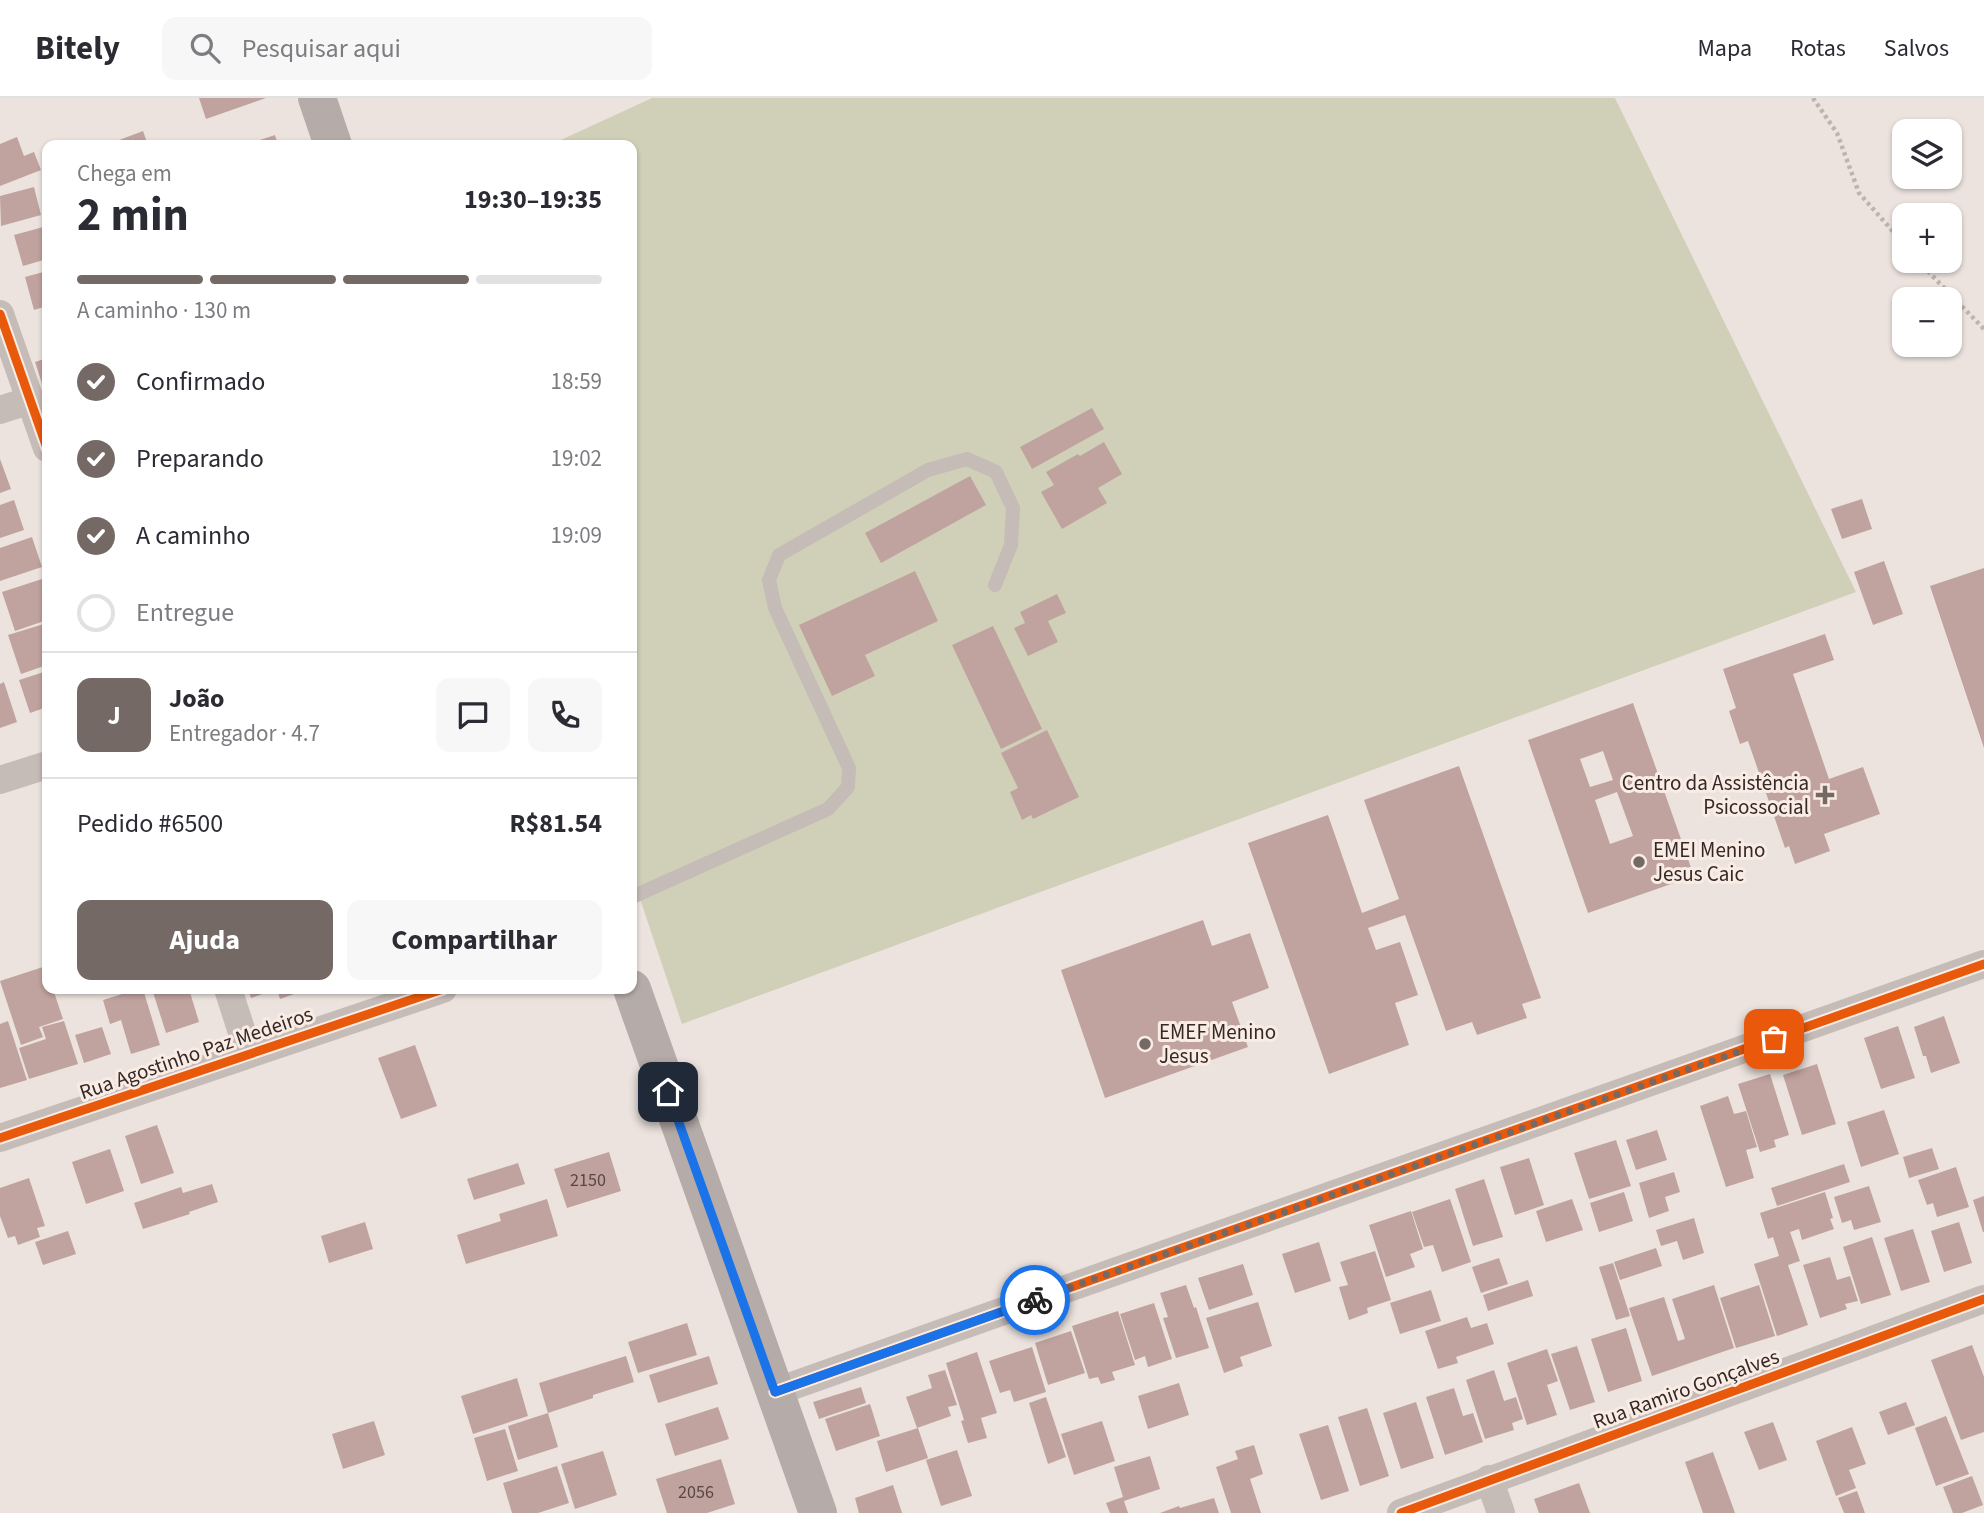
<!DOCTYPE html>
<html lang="pt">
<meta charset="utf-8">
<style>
:root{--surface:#fff;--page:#f7f7f7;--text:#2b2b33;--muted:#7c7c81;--line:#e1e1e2;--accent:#756966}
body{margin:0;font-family:"Source Sans 3",sans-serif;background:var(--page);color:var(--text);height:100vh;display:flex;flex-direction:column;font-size:26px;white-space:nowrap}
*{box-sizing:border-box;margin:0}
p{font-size:23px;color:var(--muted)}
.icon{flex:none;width:38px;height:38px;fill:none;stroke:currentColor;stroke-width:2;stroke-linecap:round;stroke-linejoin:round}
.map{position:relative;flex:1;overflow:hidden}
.details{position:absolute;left:42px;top:42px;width:595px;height:854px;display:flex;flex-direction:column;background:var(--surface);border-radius:14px;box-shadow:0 2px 5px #0004}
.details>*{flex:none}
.tools{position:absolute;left:1892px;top:21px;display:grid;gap:14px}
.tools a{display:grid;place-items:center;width:70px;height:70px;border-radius:14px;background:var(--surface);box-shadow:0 2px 5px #0004;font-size:35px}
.pin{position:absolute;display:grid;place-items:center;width:60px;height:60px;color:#fff;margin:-30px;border-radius:14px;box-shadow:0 4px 10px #0006}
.courier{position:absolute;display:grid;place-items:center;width:70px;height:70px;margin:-35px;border:5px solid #1a73e8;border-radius:50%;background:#fff;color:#222;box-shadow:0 2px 9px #0007}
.summary em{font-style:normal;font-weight:700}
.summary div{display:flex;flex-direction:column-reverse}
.summary{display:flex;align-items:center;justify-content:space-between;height:119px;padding:0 35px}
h1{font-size:46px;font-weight:700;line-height:52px}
.bar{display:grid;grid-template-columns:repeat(4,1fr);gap:10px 7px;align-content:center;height:84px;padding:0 35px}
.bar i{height:9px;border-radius:5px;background:var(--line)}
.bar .current{background:var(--accent)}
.bar p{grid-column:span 4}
.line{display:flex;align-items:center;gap:18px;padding:0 35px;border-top:2px solid var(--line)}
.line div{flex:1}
.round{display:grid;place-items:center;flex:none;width:74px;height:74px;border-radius:14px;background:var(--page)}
ol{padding:0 35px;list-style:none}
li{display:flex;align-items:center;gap:21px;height:77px}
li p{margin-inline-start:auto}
li .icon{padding:7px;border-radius:50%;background:var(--accent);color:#fff;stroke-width:4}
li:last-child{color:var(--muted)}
li i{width:38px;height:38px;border:4px solid var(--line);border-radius:50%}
.button{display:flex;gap:14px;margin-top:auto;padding:14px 35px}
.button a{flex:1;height:80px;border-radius:14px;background:var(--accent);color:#fff;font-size:28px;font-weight:700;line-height:80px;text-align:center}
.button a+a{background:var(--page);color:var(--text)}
header{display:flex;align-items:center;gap:42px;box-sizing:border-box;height:98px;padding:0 35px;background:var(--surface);border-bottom:2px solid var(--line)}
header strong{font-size:33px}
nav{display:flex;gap:38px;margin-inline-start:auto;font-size:24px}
.search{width:490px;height:63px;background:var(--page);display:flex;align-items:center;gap:18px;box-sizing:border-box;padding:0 24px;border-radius:14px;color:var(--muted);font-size:26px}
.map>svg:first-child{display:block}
.green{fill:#d0d0b8}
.building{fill:#c0a39f;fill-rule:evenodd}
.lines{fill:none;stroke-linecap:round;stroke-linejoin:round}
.path{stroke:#bdb4b0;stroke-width:4.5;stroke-dasharray:3.5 3.5;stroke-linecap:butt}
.lane{stroke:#c5bbb7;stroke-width:14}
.street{stroke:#c5bbb7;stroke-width:28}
.secondary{stroke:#b5aba8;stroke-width:38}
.cycleway-casing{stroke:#f9ece4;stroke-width:13}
.cycleway{stroke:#e8590c;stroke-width:9}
.done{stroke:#756966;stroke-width:7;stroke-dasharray:0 12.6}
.route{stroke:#1a73e8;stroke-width:9}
.poi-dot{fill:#756966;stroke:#f9ece4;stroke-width:2.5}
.labels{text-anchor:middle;stroke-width:6;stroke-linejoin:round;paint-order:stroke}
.number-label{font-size:18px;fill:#584744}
.poi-label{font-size:21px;fill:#352826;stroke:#f9ece4;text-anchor:start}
.street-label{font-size:21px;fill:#352826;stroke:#f9ece4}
</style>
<header>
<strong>Bitely</strong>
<div class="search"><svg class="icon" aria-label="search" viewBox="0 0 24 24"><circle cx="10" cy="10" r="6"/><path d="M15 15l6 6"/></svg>Pesquisar aqui</div>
<nav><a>Mapa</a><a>Rotas</a><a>Salvos</a></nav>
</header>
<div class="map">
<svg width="1984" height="1415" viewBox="0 0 1984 1415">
<rect width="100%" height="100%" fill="#ece3de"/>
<!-- green -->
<path class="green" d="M652,0H1615L1856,494L682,926L632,777V47H550Z"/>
<!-- building -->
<g class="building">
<path d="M199,0H266L206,21Z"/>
<path d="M143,33L148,47H106Z"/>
<path d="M275,37L278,47H245Z"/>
<path d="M17,39L24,58L34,54L41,72L0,88V46Z"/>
<path d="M34,89L41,117L1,128L0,98Z"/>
<path d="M47,128V161L23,168L14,137Z"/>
<path d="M47,173V208L34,212L25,179Z"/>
<path d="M47,260V301L35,264Z"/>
<path d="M1092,310L1104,331L1032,371L1020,349Z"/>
<path d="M1104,344L1122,376L1098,390L1107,405L1062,431L1041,394L1054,387L1046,374L1078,356L1080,358Z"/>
<path d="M0,361L11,391L0,395Z"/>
<path d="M970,378L986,407L881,465L865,435Z"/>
<path d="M1862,401L1872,431L1842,441L1831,411Z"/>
<path d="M14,402L24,432L0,440V407Z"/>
<path d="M32,439L42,469L0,483V450Z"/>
<path d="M1884,463L1903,516L1873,527L1854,474Z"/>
<path d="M1984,470V650L1930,488Z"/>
<path d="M915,473L938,523L865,557L875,578L832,598L799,527Z"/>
<path d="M45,480L47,486V522L15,533L2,494Z"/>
<path d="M1057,496L1066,515L1048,523L1058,544L1028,558L1014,530L1025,525L1020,514Z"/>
<path d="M47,525V567L21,576L8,537Z"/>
<path d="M993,528L1042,631L1001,651L952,547Z"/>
<path d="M1825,536L1834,562L1793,576L1829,681L1863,669L1880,716L1824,736L1830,753L1795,766L1789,748L1785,750L1748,643L1740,646L1729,613L1736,610L1723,571Z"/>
<path d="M47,573V609L30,615L19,582Z"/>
<path d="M4,584L17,624L0,630V586Z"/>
<path d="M1633,605L1694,778L1588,815L1528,642ZM1603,653L1613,682L1590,689L1580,661ZM1617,694L1633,738L1610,746L1595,702Z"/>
<path d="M1047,632L1079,699L1033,721L1031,717L1022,722L1010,694L1018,690L1001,655Z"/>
<path d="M1459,668L1541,900L1522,906L1527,920L1477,937L1472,924L1446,933L1405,817L1368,830L1376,852L1400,844L1418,897L1395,905L1409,947L1329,976L1248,745L1328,717L1362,815L1399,801L1364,702Z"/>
<path d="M1203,822L1212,848L1250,835L1269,890L1232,904L1248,949L1105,1000L1061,872Z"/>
<path d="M46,868L47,891H53L63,921L39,929L43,939L21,947L0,883Z"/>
<path d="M138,891H143L160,947L131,956L121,922L110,926L103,902Z"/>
<path d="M152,891H189L199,924L166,935Z"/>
<path d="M248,891H270L271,893L251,900Z"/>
<path d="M277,891H308L280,901Z"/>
<path d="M1944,918L1960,965L1931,975L1926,958H1923L1914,929Z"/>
<path d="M8,923L27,982L0,990V926Z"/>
<path d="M64,923L78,966L29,981L19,950L46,941L42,929Z"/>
<path d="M1898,928L1915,980L1881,991L1864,940Z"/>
<path d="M102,929L111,956L84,965L75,937Z"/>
<path d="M415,947L437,1008L401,1021L378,960Z"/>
<path d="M1817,966L1836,1026L1802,1037L1783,977Z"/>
<path d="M1770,976L1789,1037L1774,1042L1776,1049L1760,1054L1738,986Z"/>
<path d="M1728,998L1734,1016L1746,1013L1757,1049L1746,1052L1754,1080L1726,1089L1700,1008Z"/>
<path d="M1884,1012L1899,1056L1861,1069L1847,1024Z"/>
<path d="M157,1027L174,1075L141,1086L125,1038Z"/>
<path d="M1657,1032L1667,1062L1636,1072L1626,1042Z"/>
<path d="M1616,1042L1631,1088L1589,1101L1574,1055Z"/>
<path d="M1932,1050L1939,1071L1909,1080L1903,1059Z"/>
<path d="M110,1051L124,1093L86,1106L72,1064Z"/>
<path d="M609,1054L621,1093L567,1110L554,1071Z"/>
<path d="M1529,1060L1544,1107L1515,1117L1500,1069Z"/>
<path d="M518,1065L525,1086L474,1102L467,1081Z"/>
<path d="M1844,1066L1850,1084L1777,1108L1771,1090Z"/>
<path d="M1956,1069L1969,1109L1937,1119L1933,1105L1927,1107L1918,1082Z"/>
<path d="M1674,1074L1680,1094L1665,1099L1669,1113L1649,1120L1639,1085Z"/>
<path d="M29,1080L45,1128L37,1130L40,1139L18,1147L15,1138L8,1140L0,1118V1090Z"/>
<path d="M1484,1081L1503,1139L1473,1148L1455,1091Z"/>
<path d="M212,1086L218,1104L189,1114L190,1116L143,1131L134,1105L181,1089L183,1095Z"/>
<path d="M1869,1088L1881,1124L1854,1132L1851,1122L1842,1125L1834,1099Z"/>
<path d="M1624,1094L1633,1123L1599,1134L1590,1105Z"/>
<path d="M1825,1094L1833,1120L1830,1121L1834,1131L1802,1142L1799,1131L1790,1134L1800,1163L1788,1167L1808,1227L1777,1238L1754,1166L1779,1158L1773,1139L1768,1141L1760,1115Z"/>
<path d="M1984,1098V1134H1983L1973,1102Z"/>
<path d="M547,1101L558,1138L466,1166L457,1137L501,1123L499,1116Z"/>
<path d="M1450,1101L1471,1164L1442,1174L1433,1147L1424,1149L1412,1114Z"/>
<path d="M1572,1101L1583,1132L1546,1144L1536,1113Z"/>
<path d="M1411,1113L1423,1151L1410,1156L1415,1169L1386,1179L1369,1127Z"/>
<path d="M1694,1120L1704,1155L1683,1162L1677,1143L1661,1148L1656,1132Z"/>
<path d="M365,1124L373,1151L329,1165L321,1138Z"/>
<path d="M1959,1124L1972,1165L1944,1174L1931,1133Z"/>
<path d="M1913,1131L1930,1184L1901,1193L1884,1140Z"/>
<path d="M68,1133L76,1156L43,1167L35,1144Z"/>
<path d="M1872,1139L1891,1197L1861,1206L1843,1149Z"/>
<path d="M1319,1144L1331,1183L1295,1195L1282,1156Z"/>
<path d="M1656,1150L1662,1168L1620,1182L1614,1164Z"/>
<path d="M1375,1153L1391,1202L1367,1210L1368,1215L1349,1222L1339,1189L1348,1187L1340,1164Z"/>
<path d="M1830,1159L1837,1182L1850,1178L1858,1203L1845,1206L1847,1211L1820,1220L1803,1167Z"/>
<path d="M1499,1160L1508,1186L1481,1195L1472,1169Z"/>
<path d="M1613,1165L1630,1218L1616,1222L1599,1169Z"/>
<path d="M1243,1166L1253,1197L1209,1212L1198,1180Z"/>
<path d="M1528,1182L1533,1198L1488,1213L1483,1197Z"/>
<path d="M1186,1187L1194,1210L1196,1209L1209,1250L1176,1260L1163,1220L1168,1219L1160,1195Z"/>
<path d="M1714,1187L1734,1250L1652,1278L1629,1210L1664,1199L1678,1243L1685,1241L1672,1201Z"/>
<path d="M1759,1187L1775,1238L1736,1250L1720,1200Z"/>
<path d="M1431,1192L1441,1223L1400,1236L1390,1205Z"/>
<path d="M1258,1204L1272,1248L1240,1259L1243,1268L1224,1275L1206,1220Z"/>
<path d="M1154,1205L1172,1261L1148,1269L1145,1258L1135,1262L1120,1216Z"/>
<path d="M1118,1213L1135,1267L1112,1274L1115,1282L1101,1286L1098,1279L1089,1281L1072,1228Z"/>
<path d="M1467,1219L1471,1230L1487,1225L1494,1246L1456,1259L1458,1265L1438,1271L1425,1233Z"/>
<path d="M687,1225L697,1257L638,1275L628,1244Z"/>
<path d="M1626,1230L1642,1283L1608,1294L1591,1241Z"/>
<path d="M1071,1233L1085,1275L1048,1287L1035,1245Z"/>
<path d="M1972,1247L1984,1279V1334L1961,1342L1931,1262Z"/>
<path d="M1577,1248L1595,1304L1570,1312L1551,1256Z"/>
<path d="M1032,1249L1046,1294L1014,1304L1010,1292L1000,1295L989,1263Z"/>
<path d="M1547,1251L1558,1283L1547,1287L1557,1317L1527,1327L1507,1265Z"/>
<path d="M977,1254L997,1315L981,1320L987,1340L968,1345L961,1323L964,1322L946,1265Z"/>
<path d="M626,1258L634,1284L593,1297V1300L548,1315L539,1285Z"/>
<path d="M709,1258L718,1286L658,1305L649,1277Z"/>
<path d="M945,1272L957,1307L948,1309L951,1318L917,1330L906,1299L932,1290L928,1277Z"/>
<path d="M1494,1272L1504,1303L1516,1299L1523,1321L1512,1325L1514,1332L1485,1341L1466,1282Z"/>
<path d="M517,1280L528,1318L473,1336L461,1298Z"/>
<path d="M1179,1285L1189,1317L1148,1331L1138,1298Z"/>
<path d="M861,1289L866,1305L819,1321L813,1304Z"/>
<path d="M1454,1290L1463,1318L1473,1315L1483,1344L1445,1357L1426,1299Z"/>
<path d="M1046,1299L1066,1359L1048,1366L1029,1305Z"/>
<path d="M1416,1304L1434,1360L1401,1371L1383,1315Z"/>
<path d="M1906,1304L1915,1327L1888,1337L1879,1314Z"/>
<path d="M870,1306L880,1338L836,1353L825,1321Z"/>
<path d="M718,1309L729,1341L675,1358L665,1326Z"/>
<path d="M1367,1310L1389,1378L1360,1388L1338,1319Z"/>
<path d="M548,1315L558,1349L518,1362L508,1328Z"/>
<path d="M1946,1318L1969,1376L1936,1388L1915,1330Z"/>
<path d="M374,1323L385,1357L343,1371L332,1336Z"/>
<path d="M1102,1323L1115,1363L1074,1377L1061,1336Z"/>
<path d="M1773,1324L1787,1362L1759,1372L1744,1334Z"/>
<path d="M1328,1327L1349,1393L1321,1402L1299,1336Z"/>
<path d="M1852,1329L1866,1366L1849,1372L1856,1390L1836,1398L1816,1343Z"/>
<path d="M918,1330L928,1360L886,1374L877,1343Z"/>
<path d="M505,1331L518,1373L487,1383L474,1340Z"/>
<path d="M1254,1347L1263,1376L1250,1381L1261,1415H1231L1216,1369L1238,1361L1235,1353Z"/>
<path d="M957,1352L972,1398L941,1408L926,1362Z"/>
<path d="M603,1353L617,1397L575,1411L561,1366Z"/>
<path d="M1713,1354L1735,1415H1703L1685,1364Z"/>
<path d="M1150,1358L1160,1391L1124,1403L1128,1415H1110L1106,1405L1123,1399L1114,1369Z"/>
<path d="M721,1361L735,1406L707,1415H667L656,1381Z"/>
<path d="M557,1368L569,1405L538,1415H512L503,1385Z"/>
<path d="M1972,1378L1983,1407L1962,1415H1953L1943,1389Z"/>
<path d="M1579,1385L1590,1415H1539L1534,1401Z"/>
<path d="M893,1387L902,1415H859L855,1400Z"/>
<path d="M1857,1393L1865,1415H1844L1838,1400Z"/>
<path d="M1214,1400L1219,1415H1160L1179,1408L1180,1410Z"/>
</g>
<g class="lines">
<!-- path -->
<g class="path">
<path d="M1813,0L1837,35L1859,95L1904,146"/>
<path d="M1918,163L1984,231"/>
</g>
<!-- lane -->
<path class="lane" d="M632,799L828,711L848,689L849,670L775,510L769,482L779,457L928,372L967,361L996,374L1013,410L1011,447L995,487"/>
<!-- street -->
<g class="street">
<path d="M0,216L47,350"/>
<path d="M0,312L31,302"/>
<path d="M0,682L47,667"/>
<path d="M228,891L249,956"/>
<path d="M0,1040L443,891"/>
<path d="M775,1294L1984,866"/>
<path d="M1489,1381L1501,1415"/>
<path d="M1401,1415L1984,1201"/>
</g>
<!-- secondary -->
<g class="secondary">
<path d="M317,0L333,47"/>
<path d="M632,891L818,1415"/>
</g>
<defs>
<g id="cycleway">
<path d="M0,216L47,350"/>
<path d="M0,1040L443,891"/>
<path d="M775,1294L1984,866"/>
<path d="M1401,1415L1984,1201"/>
</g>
</defs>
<!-- cycleway casing -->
<use href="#cycleway" class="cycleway-casing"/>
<!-- cycleway -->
<use href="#cycleway" class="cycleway"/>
</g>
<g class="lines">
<!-- done -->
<path class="done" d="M1035,1202L1774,941"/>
<!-- route -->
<path class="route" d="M668,994L775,1294L1035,1202"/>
</g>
<!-- markers -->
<g class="poi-dot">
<path d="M1821.5 686.5h7v7h7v7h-7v7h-7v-7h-7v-7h7z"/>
<circle cx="1639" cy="764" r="7"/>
<circle cx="1145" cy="946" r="7"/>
</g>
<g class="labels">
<!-- number labels -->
<g class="number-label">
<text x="588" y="1088">2150</text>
<text x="696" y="1400">2056</text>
</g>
<!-- poi labels -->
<g class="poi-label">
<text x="1809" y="692" text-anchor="end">Centro da Assistência<tspan x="1809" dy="24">Psicossocial</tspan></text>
<text x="1653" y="759">EMEI Menino<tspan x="1653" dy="24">Jesus Caic</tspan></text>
<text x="1159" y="941">EMEF Menino<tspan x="1159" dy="24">Jesus</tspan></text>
</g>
<!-- street labels -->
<g class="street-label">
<text transform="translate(196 955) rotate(-19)" y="7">Rua Agostinho Paz Medeiros</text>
<text transform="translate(1686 1291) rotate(-20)" y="7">Rua Ramiro Gonçalves</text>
</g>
</g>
</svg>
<div class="tools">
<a><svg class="icon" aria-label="layers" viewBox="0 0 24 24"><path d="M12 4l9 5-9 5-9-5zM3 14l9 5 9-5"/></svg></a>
<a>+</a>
<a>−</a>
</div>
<div class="pin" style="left:1774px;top:941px;background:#ea580c"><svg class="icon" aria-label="bag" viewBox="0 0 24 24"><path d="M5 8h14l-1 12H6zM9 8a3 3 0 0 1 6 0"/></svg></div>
<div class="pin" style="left:668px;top:994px;background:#1f2937"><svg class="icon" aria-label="home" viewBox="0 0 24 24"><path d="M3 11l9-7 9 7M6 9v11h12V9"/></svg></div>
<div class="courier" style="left:1035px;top:1202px"><svg class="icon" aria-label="bike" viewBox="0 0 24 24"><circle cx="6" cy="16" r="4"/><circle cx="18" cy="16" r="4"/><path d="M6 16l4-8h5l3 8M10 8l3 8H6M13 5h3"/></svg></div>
<section class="details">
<div class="summary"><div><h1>2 min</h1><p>Chega em</p></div><em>19:30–19:35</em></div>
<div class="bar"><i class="current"></i><i class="current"></i><i class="current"></i><i></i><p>A caminho · 130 m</p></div>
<ol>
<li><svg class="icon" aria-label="check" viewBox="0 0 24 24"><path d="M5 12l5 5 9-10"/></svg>Confirmado<p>18:59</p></li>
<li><svg class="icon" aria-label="check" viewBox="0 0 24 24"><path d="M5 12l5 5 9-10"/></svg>Preparando<p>19:02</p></li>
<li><svg class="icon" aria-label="check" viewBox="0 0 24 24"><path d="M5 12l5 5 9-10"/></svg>A caminho<p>19:09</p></li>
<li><i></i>Entregue</li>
</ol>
<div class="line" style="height:126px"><b class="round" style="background:var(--accent);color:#fff">J</b><div><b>João</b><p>Entregador · 4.7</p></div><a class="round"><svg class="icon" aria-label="chat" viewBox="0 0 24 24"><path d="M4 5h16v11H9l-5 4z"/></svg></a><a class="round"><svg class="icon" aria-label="phone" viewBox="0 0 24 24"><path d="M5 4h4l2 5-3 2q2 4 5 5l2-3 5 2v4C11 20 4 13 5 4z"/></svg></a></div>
<div class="line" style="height:91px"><div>Pedido #6500</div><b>R$81.54</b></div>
<div class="button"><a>Ajuda</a><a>Compartilhar</a></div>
</section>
</div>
